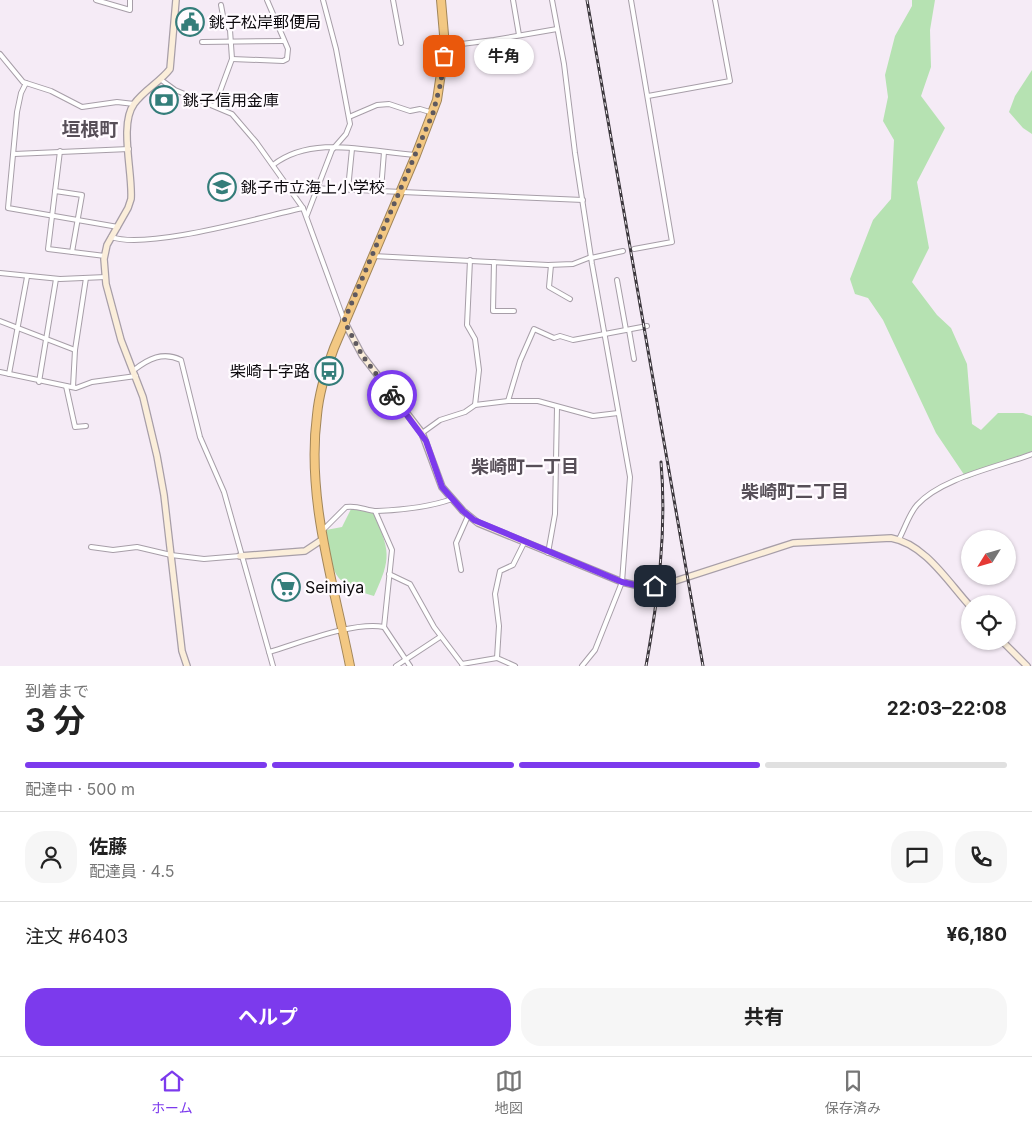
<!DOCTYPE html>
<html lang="ja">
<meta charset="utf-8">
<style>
:root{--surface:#fff;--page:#f6f6f6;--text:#222;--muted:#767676;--line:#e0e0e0;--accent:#7c3aed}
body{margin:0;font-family:Inter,"Noto Sans JP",sans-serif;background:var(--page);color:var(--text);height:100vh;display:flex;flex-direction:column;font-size:19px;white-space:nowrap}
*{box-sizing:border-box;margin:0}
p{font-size:16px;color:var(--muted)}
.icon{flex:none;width:28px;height:28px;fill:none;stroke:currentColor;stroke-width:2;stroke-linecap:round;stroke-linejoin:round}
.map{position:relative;height:666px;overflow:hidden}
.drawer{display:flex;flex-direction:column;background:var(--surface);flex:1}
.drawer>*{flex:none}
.needle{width:32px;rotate:233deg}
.buttons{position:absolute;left:961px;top:530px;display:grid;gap:10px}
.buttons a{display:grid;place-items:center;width:55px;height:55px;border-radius:50%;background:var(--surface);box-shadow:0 1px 4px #0004;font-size:25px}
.pin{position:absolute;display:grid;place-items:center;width:42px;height:42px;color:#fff;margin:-21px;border-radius:10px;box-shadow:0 2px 8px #0006}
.courier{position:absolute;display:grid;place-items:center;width:50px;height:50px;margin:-25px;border:4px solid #7c3aed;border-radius:50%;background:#fff;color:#222;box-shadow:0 1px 6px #0007}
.bubble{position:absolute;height:35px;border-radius:18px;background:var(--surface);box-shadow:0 1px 4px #0004;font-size:16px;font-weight:700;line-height:35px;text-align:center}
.summary em{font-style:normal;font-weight:700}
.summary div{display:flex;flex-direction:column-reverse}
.summary{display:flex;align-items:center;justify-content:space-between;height:85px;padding:0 25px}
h1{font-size:32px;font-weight:700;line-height:38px}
.bar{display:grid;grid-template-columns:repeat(4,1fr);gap:8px 5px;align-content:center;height:60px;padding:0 25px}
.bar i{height:6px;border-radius:4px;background:var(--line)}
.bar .current{background:var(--accent)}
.bar p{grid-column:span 4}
.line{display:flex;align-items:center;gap:12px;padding:0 25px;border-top:1px solid var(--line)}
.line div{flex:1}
.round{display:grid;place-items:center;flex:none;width:52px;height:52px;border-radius:20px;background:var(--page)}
.action{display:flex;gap:10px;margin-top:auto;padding:10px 25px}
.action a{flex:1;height:58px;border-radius:20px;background:var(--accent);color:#fff;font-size:20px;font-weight:700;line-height:58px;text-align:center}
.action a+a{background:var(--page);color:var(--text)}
.tabs{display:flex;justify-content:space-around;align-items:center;height:70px;border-top:1px solid var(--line);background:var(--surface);font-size:14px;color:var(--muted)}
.tabs a{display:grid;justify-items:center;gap:2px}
.tabs .current{color:var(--accent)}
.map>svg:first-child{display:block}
.green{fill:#b6e2b2}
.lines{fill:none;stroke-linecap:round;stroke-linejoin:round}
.street-casing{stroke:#a79ea8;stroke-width:6}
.secondary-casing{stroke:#a79ea8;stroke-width:8}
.highway-casing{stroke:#a2865a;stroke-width:10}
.street{stroke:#fff;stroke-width:4}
.secondary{stroke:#fbeeda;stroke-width:5.5}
.highway{stroke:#f3c883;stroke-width:8}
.rail-casing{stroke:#3c373d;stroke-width:3}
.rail{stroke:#fffbff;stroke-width:1;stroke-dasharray:4;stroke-linecap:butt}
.done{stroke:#5e595f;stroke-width:5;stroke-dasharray:0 9}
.route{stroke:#7c3aed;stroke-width:6}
.labels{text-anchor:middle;stroke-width:4.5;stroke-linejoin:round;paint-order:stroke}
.poi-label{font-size:16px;fill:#0d0a0e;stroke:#fffbff;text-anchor:start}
.neighbourhood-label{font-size:18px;font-weight:bold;fill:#574f58;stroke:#fffbff}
.quarter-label{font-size:19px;font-weight:bold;fill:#574f58;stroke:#fffbff}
</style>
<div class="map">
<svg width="1032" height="666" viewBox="0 0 1032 666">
<rect width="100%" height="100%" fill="#f5ebf6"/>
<!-- green -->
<g class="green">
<path d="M912,0H935L930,30L931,67L921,96L945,128L917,182L929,248L912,282L937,315L951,328L967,364L972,424L981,430L998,413H1023L1032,416V451L967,479L936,433L883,320L868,298L855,294L850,279L873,220L891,199L894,140L883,121L888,97L885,75L895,36L912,6Z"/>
<path d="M1032,70V134L1023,128L1009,112L1015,96Z"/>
<path d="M351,509L373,512C390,551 392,557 374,596C329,582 334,573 326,530L342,527Z"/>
</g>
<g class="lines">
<defs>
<g id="street">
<path d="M96,0L130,10V0"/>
<path d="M393,0L401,43"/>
<path d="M513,0L519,35"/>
<path d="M552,0L564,64L575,153L592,264L630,477L622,582L595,650L582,666"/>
<path d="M631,0L672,242L634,249"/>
<path d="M202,42L284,41"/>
<path d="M445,46L494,40L557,29"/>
<path d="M0,54L23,82L51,91L82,107L117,102L134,104"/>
<path d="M232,59L283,61L287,59L288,49L267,0"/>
<path d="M160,79L175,90L232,114L256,142L303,208L344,320"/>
<path d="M26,83L21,93L17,112L8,208L118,227"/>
<path d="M648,96L730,81L715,0"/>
<path d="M215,105L232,59L230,30L224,21L221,5"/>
<path d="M349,117L377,105L389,104L410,111L420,109L433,113"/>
<path d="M60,151L48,249L105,256"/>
<path d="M14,154L129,149"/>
<path d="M273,165C313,134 370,152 416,155"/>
<path d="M289,187L583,200"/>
<path d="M348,189L352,149"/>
<path d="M381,190L384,152"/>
<path d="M55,191L82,195L72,252"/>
<path d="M307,215L332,150L346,134L350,124L336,49L323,0"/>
<path d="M111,237C148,250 261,217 303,208"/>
<path d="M373,256L548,265L573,264L591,257"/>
<path d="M591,258L623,251"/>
<path d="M470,260L467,325L475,339L479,370L475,405"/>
<path d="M494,262L493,311H514"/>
<path d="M551,265L549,287L570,299"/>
<path d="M0,273L60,279L106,277"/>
<path d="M617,280L626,330"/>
<path d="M0,321L75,350"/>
<path d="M629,330L634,359"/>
<path d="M134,370C148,359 163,351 181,360L200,437L224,492L273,666"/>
<path d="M0,372L76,388L92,382L136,376"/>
<path d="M9,374L27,277"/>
<path d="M39,382L56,279"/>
<path d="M66,386L75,427L86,426"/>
<path d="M73,387L75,350L86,278"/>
<path d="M508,401L520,361L534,329L554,338L560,336L573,340L647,326"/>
<path d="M422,433L440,420L465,412L475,405L508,401H538L593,416L618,413"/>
<path d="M375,511L392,550L384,627L410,666"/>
<path d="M323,530L346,507C358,505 367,511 377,511C401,510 430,507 452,499"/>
<path d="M899,539C905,528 909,514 917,505C941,478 998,467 1032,454"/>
<path d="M91,547L113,550L137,547L171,555L204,559L240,556"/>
<path d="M548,553L555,514L557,407"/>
<path d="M461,570L456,543L468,516"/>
<path d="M389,574L410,584L434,627L462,664"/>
<path d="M269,652C300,643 354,621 384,627"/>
<path d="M462,664L497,658"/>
<path d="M396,666L440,637"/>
<path d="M515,666L497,658L499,626L495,594L500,571L513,565L524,543"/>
</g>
<g id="secondary">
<path d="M176,0L170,69C160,82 144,90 134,104C119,124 133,174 131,199L128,208L107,245L104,259L106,284L121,340L143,397L157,456L164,495L182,651L187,666"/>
<path d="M344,321L362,355L422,433L442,487L463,511L478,523L622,582L644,587L663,585L793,543L891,538C925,544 948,582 970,606"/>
<path d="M240,556L305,551L323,539"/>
<path d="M1002,641L1027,666"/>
</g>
<path id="highway" d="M350,666C334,584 306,499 317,415C319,392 326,370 334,348L416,155L437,100L445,46L441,0"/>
</defs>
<!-- street casing -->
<use href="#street" class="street-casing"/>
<!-- secondary casing -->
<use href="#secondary" class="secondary-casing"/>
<!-- highway casing -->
<use href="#highway" class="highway-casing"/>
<!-- street -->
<use href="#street" class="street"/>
<!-- secondary -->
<use href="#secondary" class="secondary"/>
<!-- highway -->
<use href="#highway" class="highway"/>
<defs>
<g id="rail">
<path d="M587,0L703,666"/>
<path d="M646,666C658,599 667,531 661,462"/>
</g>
</defs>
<!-- rail casing -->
<use href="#rail" class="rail-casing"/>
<!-- rail -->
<use href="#rail" class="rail"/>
</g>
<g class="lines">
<!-- done -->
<path class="done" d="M392,395L362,355L344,321L433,113L441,82L444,56"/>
<!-- route -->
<path class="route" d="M392,395L426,441L442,487L463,511L474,520L622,582L644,587L655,586"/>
</g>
<!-- icons -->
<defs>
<symbol id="civic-ring" viewBox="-11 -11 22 22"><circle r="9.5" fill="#fffbff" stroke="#347d7a" stroke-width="1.5"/><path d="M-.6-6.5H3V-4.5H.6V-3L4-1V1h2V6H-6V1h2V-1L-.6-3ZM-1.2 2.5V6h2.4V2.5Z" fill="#347d7a"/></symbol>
<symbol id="bank-ring" viewBox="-11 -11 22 22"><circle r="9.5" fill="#fffbff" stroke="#347d7a" stroke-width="1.5"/><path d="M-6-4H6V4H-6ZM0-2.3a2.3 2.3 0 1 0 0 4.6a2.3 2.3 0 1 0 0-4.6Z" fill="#347d7a"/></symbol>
<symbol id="school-ring" viewBox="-11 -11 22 22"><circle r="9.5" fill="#fffbff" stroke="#347d7a" stroke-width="1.5"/><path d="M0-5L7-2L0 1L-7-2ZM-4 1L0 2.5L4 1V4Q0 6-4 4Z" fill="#347d7a"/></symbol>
<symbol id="bus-ring" viewBox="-11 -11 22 22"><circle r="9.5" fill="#fffbff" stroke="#347d7a" stroke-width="1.5"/><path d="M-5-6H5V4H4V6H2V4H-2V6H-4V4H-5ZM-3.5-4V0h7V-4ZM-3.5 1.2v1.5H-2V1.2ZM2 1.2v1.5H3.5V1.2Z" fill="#347d7a"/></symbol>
<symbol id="supermarket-ring" viewBox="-11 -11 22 22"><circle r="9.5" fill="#fffbff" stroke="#347d7a" stroke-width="1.5"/><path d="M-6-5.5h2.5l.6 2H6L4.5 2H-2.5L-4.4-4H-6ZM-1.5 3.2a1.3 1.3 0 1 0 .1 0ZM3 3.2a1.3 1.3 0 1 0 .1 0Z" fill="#347d7a"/></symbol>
</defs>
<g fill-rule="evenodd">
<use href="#civic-ring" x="174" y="6" width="32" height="32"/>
<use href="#bank-ring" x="148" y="84" width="32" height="32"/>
<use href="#school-ring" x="206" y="171" width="32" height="32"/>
<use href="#bus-ring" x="313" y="355" width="32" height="32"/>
<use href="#supermarket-ring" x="270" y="571" width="32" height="32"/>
</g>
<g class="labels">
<!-- poi labels -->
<g class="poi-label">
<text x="209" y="28">銚子松岸郵便局</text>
<text x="183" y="106">銚子信用金庫</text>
<text x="241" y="193">銚子市立海上小学校</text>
<text x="310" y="377" text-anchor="end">柴崎十字路</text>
<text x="305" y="593">Seimiya</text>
</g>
<!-- neighbourhood labels -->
<g class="neighbourhood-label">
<text x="525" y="473">柴崎町一丁目</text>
<text x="795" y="498">柴崎町二丁目</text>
</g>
<!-- quarter labels -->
<g class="quarter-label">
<text x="90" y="136">垣根町</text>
</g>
</g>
</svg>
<div class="buttons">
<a><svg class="needle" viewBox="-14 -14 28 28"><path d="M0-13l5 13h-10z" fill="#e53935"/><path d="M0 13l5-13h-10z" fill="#767676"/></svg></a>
<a><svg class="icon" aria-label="locate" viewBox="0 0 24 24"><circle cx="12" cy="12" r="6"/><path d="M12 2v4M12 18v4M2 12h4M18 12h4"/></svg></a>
</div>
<div class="pin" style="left:444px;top:56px;background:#ea580c"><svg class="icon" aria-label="bag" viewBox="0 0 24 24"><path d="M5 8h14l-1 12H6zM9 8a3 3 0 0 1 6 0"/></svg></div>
<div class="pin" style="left:655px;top:586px;background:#1f2937"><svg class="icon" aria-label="home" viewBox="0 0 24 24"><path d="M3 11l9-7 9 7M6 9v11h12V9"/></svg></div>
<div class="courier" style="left:392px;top:395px"><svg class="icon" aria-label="bike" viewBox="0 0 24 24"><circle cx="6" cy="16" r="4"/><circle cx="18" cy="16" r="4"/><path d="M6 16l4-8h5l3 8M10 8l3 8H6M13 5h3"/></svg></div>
<div class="bubble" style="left:474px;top:39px;width:60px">牛角</div>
</div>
<section class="drawer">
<div class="summary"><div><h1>3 分</h1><p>到着まで</p></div><em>22:03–22:08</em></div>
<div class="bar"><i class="current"></i><i class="current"></i><i class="current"></i><i></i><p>配達中 · 500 m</p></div>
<div class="line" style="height:90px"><a class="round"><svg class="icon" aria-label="person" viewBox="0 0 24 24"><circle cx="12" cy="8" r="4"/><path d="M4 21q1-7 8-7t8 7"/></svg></a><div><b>佐藤</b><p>配達員 · 4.5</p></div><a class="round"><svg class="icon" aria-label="chat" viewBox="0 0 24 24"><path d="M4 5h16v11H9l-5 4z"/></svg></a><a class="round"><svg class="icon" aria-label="phone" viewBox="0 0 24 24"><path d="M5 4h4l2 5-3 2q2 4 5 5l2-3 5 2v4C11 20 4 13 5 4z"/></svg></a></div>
<div class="line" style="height:65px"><div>注文 #6403</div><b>¥6,180</b></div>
<div class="action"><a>ヘルプ</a><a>共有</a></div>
</section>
<nav class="tabs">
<a class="current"><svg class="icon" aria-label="home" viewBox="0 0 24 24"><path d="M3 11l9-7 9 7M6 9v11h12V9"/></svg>ホーム</a>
<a><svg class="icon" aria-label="map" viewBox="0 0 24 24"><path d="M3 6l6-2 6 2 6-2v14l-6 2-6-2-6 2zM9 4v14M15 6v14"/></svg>地図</a>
<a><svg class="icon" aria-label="saved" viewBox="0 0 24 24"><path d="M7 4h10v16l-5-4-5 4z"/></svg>保存済み</a>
</nav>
